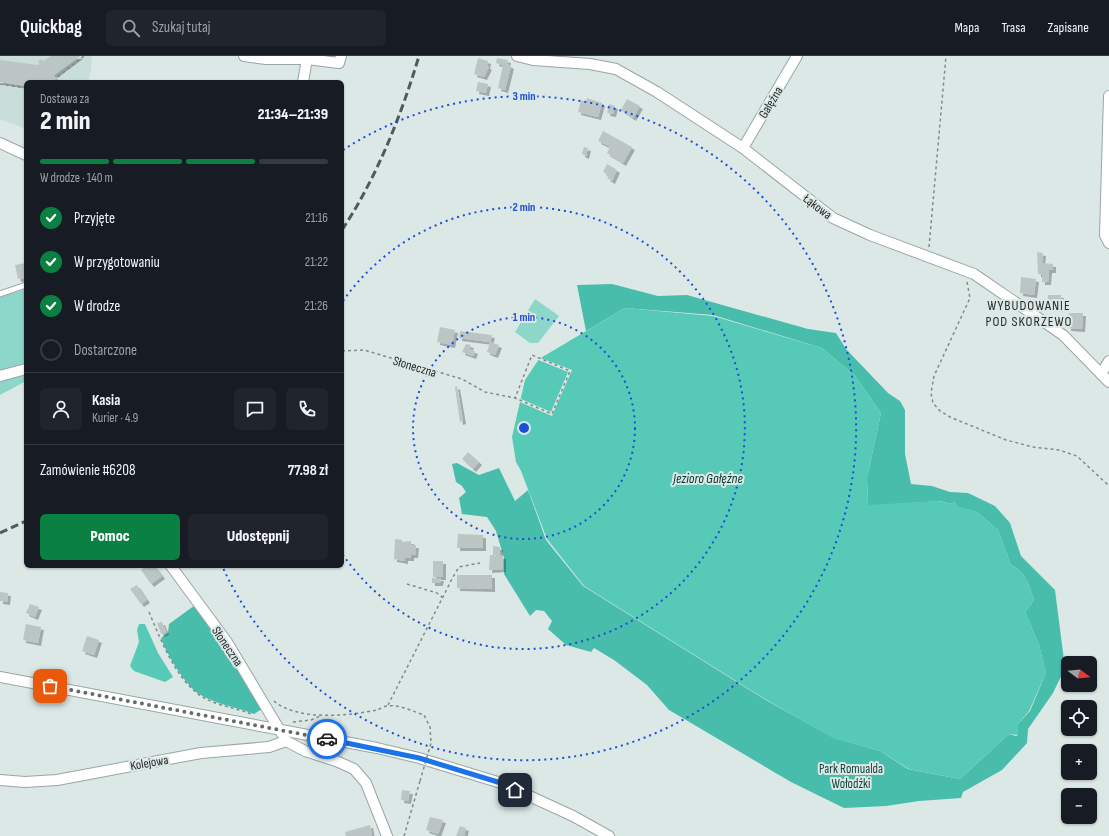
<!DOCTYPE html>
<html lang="pl">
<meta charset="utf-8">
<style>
:root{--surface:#171b24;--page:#20242c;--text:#f1f3f6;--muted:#9ea1a6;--line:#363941;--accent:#0b8043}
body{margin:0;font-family:"Sofia Sans Condensed",sans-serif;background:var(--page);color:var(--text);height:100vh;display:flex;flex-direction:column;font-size:15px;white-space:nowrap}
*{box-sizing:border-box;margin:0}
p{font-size:13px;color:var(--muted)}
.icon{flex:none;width:22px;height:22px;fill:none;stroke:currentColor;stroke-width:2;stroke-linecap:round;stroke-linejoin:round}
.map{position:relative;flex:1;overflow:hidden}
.side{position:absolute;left:24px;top:24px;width:320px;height:488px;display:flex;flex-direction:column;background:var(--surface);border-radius:6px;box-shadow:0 1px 3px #0004}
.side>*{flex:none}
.needle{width:26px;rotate:106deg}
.controls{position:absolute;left:1061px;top:600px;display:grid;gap:8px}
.controls a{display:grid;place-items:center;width:36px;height:36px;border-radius:6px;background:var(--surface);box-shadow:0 1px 3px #0004;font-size:20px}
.pin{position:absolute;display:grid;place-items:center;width:34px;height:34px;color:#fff;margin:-17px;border-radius:8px;box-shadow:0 2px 6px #0006}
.courier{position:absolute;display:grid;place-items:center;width:40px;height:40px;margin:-20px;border:3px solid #1a73e8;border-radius:50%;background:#fff;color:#222;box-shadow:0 1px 5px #0007}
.summary em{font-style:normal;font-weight:800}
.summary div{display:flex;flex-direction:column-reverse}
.summary{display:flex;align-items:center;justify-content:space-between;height:68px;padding:0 16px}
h1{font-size:26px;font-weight:800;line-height:30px}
.bar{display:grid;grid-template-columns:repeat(4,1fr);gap:6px 4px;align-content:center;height:48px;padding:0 16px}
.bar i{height:5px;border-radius:3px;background:var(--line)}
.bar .on{background:var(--accent)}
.bar p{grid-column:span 4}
.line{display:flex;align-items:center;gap:10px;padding:0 16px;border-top:1px solid var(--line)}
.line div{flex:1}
.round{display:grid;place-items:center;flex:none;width:42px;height:42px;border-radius:6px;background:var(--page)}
ol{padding:0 16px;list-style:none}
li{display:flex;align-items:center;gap:12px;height:44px}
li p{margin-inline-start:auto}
li .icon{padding:4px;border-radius:50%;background:var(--accent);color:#fff;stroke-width:4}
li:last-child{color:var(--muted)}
li i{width:22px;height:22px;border:2px solid var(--line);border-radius:50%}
.button{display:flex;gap:8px;margin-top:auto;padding:8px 16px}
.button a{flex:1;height:46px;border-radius:6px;background:var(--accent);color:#fff;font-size:16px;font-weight:800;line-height:46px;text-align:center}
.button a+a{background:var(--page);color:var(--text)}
header{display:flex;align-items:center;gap:24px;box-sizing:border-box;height:56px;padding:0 20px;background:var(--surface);border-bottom:1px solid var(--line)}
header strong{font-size:19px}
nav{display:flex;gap:22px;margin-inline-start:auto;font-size:14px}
.search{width:280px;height:36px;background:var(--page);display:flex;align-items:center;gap:10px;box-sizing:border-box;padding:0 14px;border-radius:6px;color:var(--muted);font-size:15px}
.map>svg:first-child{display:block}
.built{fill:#c9ddd9}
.green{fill:#8cd7c9}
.forest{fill:#48bdab}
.water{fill:#56c9b7}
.pier{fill:#dce8e6}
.building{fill:#bbc6c4;filter:url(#shadow)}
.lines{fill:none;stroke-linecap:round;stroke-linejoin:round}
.lane-casing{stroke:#9aa6a3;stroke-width:7}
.street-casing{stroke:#9aa6a3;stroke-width:12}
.path{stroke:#828a89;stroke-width:1.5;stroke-dasharray:3 3;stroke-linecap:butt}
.lane{stroke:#fff;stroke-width:5}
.street{stroke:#fff;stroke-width:10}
.rail{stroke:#545a59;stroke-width:3;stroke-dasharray:8 4;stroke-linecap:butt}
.path-bridge{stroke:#828a89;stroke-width:1.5;stroke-dasharray:3 3;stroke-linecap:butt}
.done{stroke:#666c6b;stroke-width:4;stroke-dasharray:0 7.2}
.route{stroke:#1a73e8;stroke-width:5}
.ring{fill:none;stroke:#1d4ed8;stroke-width:2;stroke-dasharray:2 4}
.labels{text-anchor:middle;stroke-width:4;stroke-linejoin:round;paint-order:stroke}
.street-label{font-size:13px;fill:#262a29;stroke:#dce8e6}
.park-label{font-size:13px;fill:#10443c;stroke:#dce8e6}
.neighbourhood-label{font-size:14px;letter-spacing:1px;fill:#262a29;stroke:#dce8e6}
.water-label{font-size:14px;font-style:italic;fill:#003831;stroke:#dce8e6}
.centre{fill:#1d4ed8;stroke:#dce8e6;stroke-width:2}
.ring-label{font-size:12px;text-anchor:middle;font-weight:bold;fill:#1d4ed8;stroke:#dce8e6;stroke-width:4;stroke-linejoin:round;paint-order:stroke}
</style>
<header>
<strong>Quickbag</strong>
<div class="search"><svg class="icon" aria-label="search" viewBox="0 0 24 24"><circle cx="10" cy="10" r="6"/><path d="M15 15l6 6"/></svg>Szukaj tutaj</div>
<nav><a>Mapa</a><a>Trasa</a><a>Zapisane</a></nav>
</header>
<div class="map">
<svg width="1109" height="780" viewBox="0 0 1109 780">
<defs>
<filter id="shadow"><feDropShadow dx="3" dy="3" stdDeviation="0" flood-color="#0004"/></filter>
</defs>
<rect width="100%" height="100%" fill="#dce8e6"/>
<!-- built -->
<path class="built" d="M0,0H92L91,15L88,26H26V73L0,63Z"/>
<!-- green -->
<g class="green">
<path d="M26,233V325L0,339V241Z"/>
<path d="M535,243L559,260L538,287H530L515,276Z"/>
</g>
<!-- forest -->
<g class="forest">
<path d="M612,228L658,240L687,239L808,273L836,277L846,293L888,337L900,345L905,354V398L911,428L932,430L950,436L968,437L995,450L1010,467L1021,500L1055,534L1065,612L1053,637L1028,673L1027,687L1002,714L963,736L961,742L919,745L886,750L844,752L791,726L669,654L647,629L614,604L594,592L591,596L566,589L548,573L552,565L544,555L536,554L530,560L504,518V502L496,475L487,461L462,458L459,442L466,436L462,430L456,426L452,408L457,407L479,419L499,412L515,445L528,434L546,484L583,530L764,643L834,682L880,695L908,713L960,723L1009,678L1016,680L1018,679V668L1030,655L1046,617L1039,589L1025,556L1034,544C1029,529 1026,516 1011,509L998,474L977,456L958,451L955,446L950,448L940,445L868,450L867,422L881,357L855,320L822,292L713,259L625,252L586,275L577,229Z"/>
<path d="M198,547L265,651L254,658C236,651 215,648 199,638C185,629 166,597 161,582L168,577L169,568Z"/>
</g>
<!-- water -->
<g class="water">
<path d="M625,252L713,260L822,292L855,320L881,357L867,422L868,449L939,445L950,448L955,446L959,451L977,456L998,474L1011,509C1026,516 1029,529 1034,544L1025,556L1039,589L1046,617L1029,655L1018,668V679L1009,678L960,723L909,713L880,695L833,682L765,643L584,530L547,483L521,415L516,406L512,381L525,324L539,303Z"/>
<path d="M139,568H145L158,597L173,621L165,626L134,615L130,610L139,586L137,574Z"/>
</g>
<!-- pier -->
<path class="pier" d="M538,301L572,314L552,360L520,346L521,343L551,356L568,316L536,303Z"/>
<!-- building -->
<g class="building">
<path d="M51,0H80L53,20L57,22L56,25L26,26V30L0,26V4L38,9L40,8L38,6L41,3L43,5Z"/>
<path d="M478,2L488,5L487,10L489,11L484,21L474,18Z"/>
<path d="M497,2L508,4L507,8L511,10L505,34L498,32L503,9L496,7Z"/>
<path d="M478,26L488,28L486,37L476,35Z"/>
<path d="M587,42L602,47L598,61L578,56L581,44L586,46Z"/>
<path d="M627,43L640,50L633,62L621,54Z"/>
<path d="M609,48L615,50L613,58L607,57Z"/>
<path d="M603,75L632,91L623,107L607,97L610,91L598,85Z"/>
<path d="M584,91L588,92L586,100L582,98Z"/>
<path d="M607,108L617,114L612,125L607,122L609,119L603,116Z"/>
<path d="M1037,196L1043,197L1042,207L1053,208V214H1049L1048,226H1042V218H1038Z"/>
<path d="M26,207V222L18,223L15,209Z"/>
<path d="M1021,221L1036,223L1034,239L1020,237Z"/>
<path d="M1048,239H1061L1060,253L1047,252Z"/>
<path d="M1069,257H1083L1082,273L1068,272Z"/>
<path d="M440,271L455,274L452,289L437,286Z"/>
<path d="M460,275L492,279L490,286L459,282Z"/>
<path d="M490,286L499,289L495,299L487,296Z"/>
<path d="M466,288L471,289L469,293L475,295L473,300L462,296Z"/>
<path d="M457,330L463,365L460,366L455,331Z"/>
<path d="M468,396L479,406L473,413L462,403Z"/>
<path d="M458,478L483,479V492H457Z"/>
<path d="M395,483L402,484V486L411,485V489H416L415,499H411V502H405V505L394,503Z"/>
<path d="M493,490L500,491V499H493Z"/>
<path d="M490,499L503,500V513L489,514Z"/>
<rect x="433" y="505" width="10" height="16"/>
<path d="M146,510H155L162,520L151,528L141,514Z"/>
<path d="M457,519H492V533L457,532Z"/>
<path d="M432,522H441L440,527H432Z"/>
<path d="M137,529L147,544L141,548L130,533Z"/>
<path d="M0,536L8,537L7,546L0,545Z"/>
<path d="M30,548L39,551L35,561L26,557Z"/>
<path d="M162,566L166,576L161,578L157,567Z"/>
<path d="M26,568L41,571L38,587L23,584Z"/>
<path d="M87,580L99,584L94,599L82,595Z"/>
<path d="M402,734L410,735L408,745L401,744Z"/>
<path d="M430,761L443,764L438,778L426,774Z"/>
<path d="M370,769L372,780H346L345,776Z"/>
<path d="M460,770L466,772L464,780H456Z"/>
</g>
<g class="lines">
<defs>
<path id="lane" d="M0,238L26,229"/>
<g id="street">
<path d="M244,0L266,3H307L339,7L341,0"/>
<path d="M517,0L533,4L590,8L616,13L657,36L743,92L833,162L870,179L974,218L1063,279L1109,326"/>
<path d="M303,26L307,3"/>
<path d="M1109,40L1105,179L1109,187"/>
<path d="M0,87L26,99"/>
<path d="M743,92L797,0"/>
<path d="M1101,318L1109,305"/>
<path d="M0,320L26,313"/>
<path d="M171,510L227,586L282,678"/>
<path d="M0,621L377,692L419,702L501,727L573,760L609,780"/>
<path d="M286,685L305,695L336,705L354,713L366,727L387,780"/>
<path d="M0,724L25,726L57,724L201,697L269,691L286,685"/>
</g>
</defs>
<!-- lane casing -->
<use href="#lane" class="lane-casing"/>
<!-- street casing -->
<use href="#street" class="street-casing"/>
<!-- path -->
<g class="path">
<path d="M55,26L59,20L84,0"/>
<path d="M0,28L26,32"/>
<path d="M929,191L946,0"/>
<path d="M967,226L970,242L934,320L931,337L933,347L940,355L950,361L1006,384L1033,391L1059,394L1077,400L1109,430"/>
<path d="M342,295L364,294L462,323L485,336L515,342L552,358L570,315L532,299L515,342"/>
<path d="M407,528L437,537L443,542"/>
<path d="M149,556C160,582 174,619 197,637C211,649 234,651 251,658"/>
<path d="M274,645C297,665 348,660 377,654C380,653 384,650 388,650C399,648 414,656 424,659L430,671L431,687"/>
<path d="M388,649L453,521L459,511L480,507"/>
<path d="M293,666L311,664L322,659"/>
<path d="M404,780L420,725"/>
</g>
<!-- lane -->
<use href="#lane" class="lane"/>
<!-- street -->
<use href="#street" class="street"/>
<!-- rail -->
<g class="rail">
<path d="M342,174C377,121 401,60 419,0"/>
<path d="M0,477L26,465"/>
</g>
<!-- path-bridge -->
<path class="path-bridge" d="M420,725L431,687"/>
</g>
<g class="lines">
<!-- done -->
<path class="done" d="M50,630L327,683"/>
<!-- route -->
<path class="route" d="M327,683L419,702L501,727L515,734"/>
</g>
<!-- distance rings -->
<g class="ring">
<circle cx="524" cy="372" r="111"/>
<path d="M343 245A221 221 0 1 1 343 499"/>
<path d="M343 94A332 332 0 1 1 223 512"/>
</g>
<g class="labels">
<!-- street labels -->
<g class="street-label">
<text transform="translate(770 46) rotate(-59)" y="5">Gałęźna</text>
<text transform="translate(818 150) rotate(37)" y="5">Łąkowa</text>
<text transform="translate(415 310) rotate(17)" y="5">Słoneczna</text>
<text transform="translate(228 590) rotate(56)" y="5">Słoneczna</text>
<text transform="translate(149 706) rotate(-10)" y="5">Kolejowa</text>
</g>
<!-- park labels -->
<g class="park-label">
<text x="851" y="717">Park Romualda<tspan x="851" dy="15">Wołodźki</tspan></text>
</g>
<!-- neighbourhood labels -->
<g class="neighbourhood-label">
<text x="1029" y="254">WYBUDOWANIE<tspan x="1029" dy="16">POD SKORZEWO</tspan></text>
</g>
<!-- water labels -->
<g class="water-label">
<text x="708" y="427">Jezioro Gałęźne</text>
</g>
</g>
<circle cx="524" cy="372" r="6" class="centre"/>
<g class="ring-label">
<text x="524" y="44">3 min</text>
<text x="524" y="155">2 min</text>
<text x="524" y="265">1 min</text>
</g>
</svg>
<div class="controls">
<a><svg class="needle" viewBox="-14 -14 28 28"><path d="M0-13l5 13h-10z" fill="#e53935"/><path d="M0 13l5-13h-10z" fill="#9ea1a6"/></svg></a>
<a><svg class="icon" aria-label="locate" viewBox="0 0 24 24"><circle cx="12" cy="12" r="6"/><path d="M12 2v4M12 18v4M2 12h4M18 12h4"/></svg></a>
<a>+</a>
<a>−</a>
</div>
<div class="pin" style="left:50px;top:630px;background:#ea580c"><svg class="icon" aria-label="bag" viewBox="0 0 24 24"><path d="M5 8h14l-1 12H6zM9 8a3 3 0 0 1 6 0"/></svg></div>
<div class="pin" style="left:515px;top:734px;background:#1f2937"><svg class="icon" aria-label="home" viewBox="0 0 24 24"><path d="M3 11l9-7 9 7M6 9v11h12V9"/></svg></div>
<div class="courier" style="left:327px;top:683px"><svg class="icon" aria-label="car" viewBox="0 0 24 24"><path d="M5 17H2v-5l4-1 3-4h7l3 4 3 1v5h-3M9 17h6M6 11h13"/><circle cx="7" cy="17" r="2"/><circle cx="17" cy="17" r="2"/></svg></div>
<section class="side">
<div class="summary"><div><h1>2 min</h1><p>Dostawa za</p></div><em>21:34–21:39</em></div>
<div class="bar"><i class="on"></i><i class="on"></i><i class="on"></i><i></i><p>W drodze · 140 m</p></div>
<ol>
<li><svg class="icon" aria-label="check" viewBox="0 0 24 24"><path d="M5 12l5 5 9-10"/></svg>Przyjęte<p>21:16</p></li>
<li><svg class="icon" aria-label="check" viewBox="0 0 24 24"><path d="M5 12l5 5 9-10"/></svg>W przygotowaniu<p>21:22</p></li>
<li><svg class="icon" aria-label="check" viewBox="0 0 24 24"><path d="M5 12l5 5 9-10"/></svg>W drodze<p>21:26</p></li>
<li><i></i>Dostarczone</li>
</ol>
<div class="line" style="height:72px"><a class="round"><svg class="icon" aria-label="person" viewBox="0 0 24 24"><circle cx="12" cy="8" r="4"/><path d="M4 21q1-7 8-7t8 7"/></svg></a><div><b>Kasia</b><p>Kurier · 4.9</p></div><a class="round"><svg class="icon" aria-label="chat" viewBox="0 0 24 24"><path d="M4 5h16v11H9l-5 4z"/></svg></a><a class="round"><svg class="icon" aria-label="phone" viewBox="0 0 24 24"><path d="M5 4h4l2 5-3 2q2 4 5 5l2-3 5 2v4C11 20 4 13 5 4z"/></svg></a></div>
<div class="line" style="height:52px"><div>Zamówienie #6208</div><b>77.98 zł</b></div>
<div class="button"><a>Pomoc</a><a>Udostępnij</a></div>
</section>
</div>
